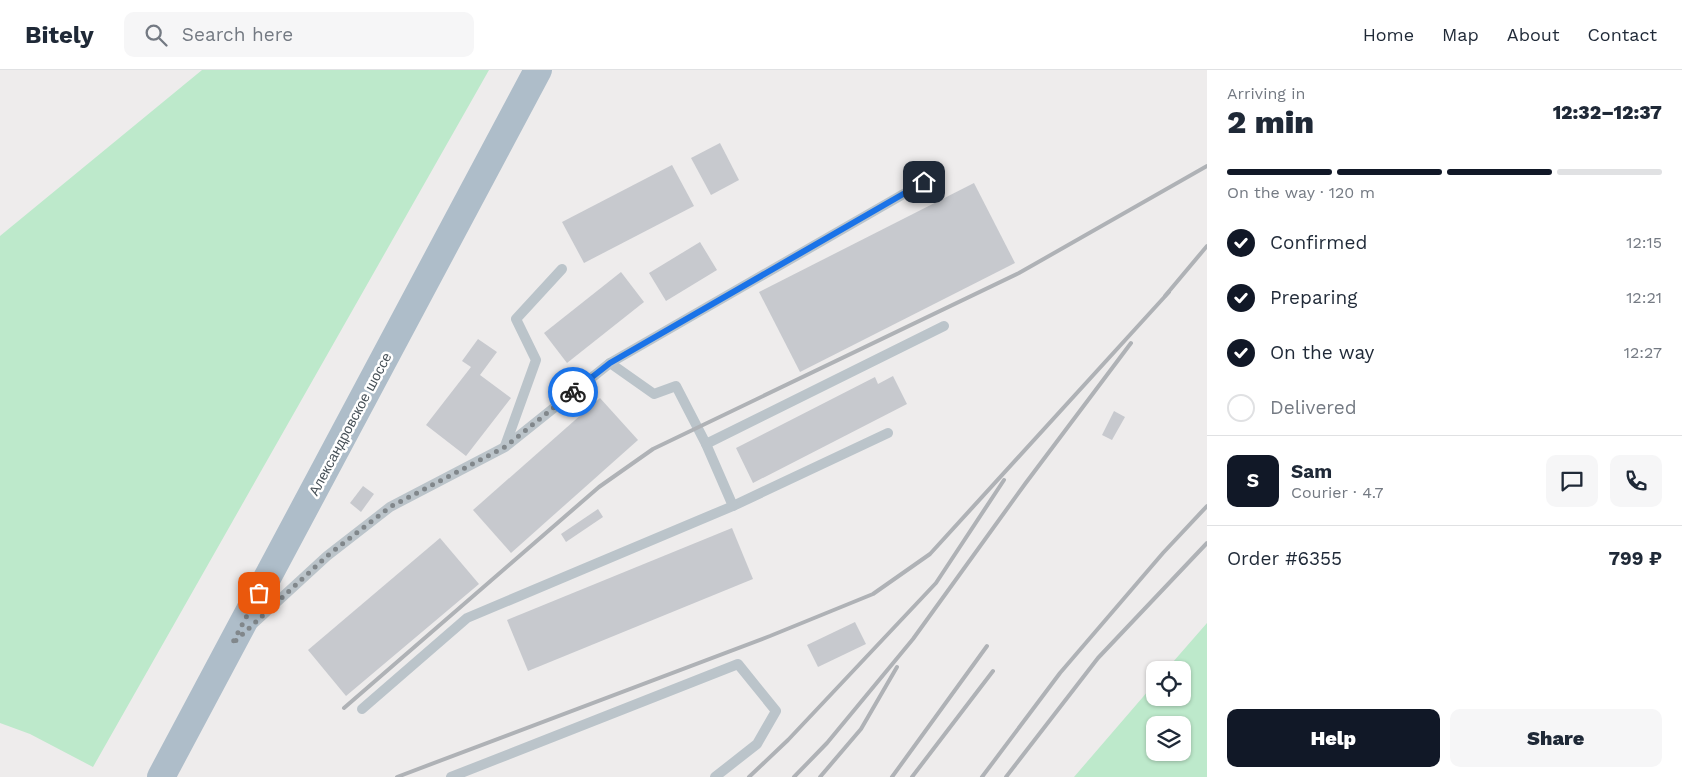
<!DOCTYPE html>
<meta charset="utf-8">
<style>
:root{--surface:#fff;--page:#f6f6f7;--text:#1f2937;--muted:#747a83;--line:#e0e1e3;--accent:#111827}
body{margin:0;font-family:"Work Sans",sans-serif;background:var(--page);color:var(--text);height:100vh;display:flex;flex-direction:column;font-size:19px;white-space:nowrap}
*{box-sizing:border-box;margin:0}
p{font-size:16px;color:var(--muted)}
.icon{flex:none;width:28px;height:28px;fill:none;stroke:currentColor;stroke-width:2;stroke-linecap:round;stroke-linejoin:round}
.map{position:relative;flex:1;overflow:hidden}
.panel{display:flex;flex-direction:column;background:var(--surface);width:475px}
.panel>*{flex:none}
.fabs{position:absolute;left:1146px;top:591px;display:grid;gap:10px}
.fabs a{display:grid;place-items:center;width:45px;height:45px;border-radius:10px;background:var(--surface);box-shadow:0 1px 4px #0004;font-size:25px}
.pin{position:absolute;display:grid;place-items:center;width:42px;height:42px;color:#fff;margin:-21px;border-radius:10px;box-shadow:0 2px 8px #0006}
.courier{position:absolute;display:grid;place-items:center;width:50px;height:50px;margin:-25px;border:4px solid #1a73e8;border-radius:50%;background:#fff;color:#222;box-shadow:0 1px 6px #0007}
.headline em{font-style:normal;font-weight:800}
.headline div{display:flex;flex-direction:column-reverse}
.headline{display:flex;align-items:center;justify-content:space-between;height:85px;padding:0 20px}
h1{font-size:32px;font-weight:800;line-height:38px}
.bar{display:grid;grid-template-columns:repeat(4,1fr);gap:8px 5px;align-content:center;height:60px;padding:0 20px}
.bar i{height:6px;border-radius:4px;background:var(--line)}
.bar .on{background:var(--accent)}
.bar p{grid-column:span 4}
.line{display:flex;align-items:center;gap:12px;padding:0 20px;border-top:1px solid var(--line)}
.line div{flex:1}
.round{display:grid;place-items:center;flex:none;width:52px;height:52px;border-radius:10px;background:var(--page)}
ol{padding:0 20px;list-style:none}
li{display:flex;align-items:center;gap:15px;height:55px}
li p{margin-inline-start:auto}
li .icon{padding:5px;border-radius:50%;background:var(--accent);color:#fff;stroke-width:4}
li:last-child{color:var(--muted)}
li i{width:28px;height:28px;border:2px solid var(--line);border-radius:50%}
.action{display:flex;gap:10px;margin-top:auto;padding:10px 20px}
.action a{flex:1;height:58px;border-radius:10px;background:var(--accent);color:#fff;font-size:20px;font-weight:800;line-height:58px;text-align:center}
.action a+a{background:var(--page);color:var(--text)}
header{display:flex;align-items:center;gap:30px;box-sizing:border-box;height:70px;padding:0 25px;background:var(--surface);border-bottom:1px solid var(--line)}
header strong{font-size:24px}
nav{display:flex;gap:28px;margin-inline-start:auto;font-size:18px}
.search{width:350px;height:45px;background:var(--page);display:flex;align-items:center;gap:12px;box-sizing:border-box;padding:0 18px;border-radius:10px;color:var(--muted);font-size:19px}
main{display:flex;flex:1;min-height:0}
.map>svg:first-child{display:block}
.green{fill:#bde9cb;fill-rule:evenodd}
.building{fill:#c7c9ce}
.lines{fill:none;stroke-linecap:round;stroke-linejoin:round}
.lane{stroke:#bbc4ca;stroke-width:10}
.primary{stroke:#aebdc9;stroke-width:28}
.rail{stroke:#afb2b6;stroke-width:4}
.done{stroke:#81878b;stroke-width:5;stroke-dasharray:0 9}
.route{stroke:#1a73e8;stroke-width:6}
.labels{text-anchor:middle;stroke-width:5;stroke-linejoin:round;paint-order:stroke}
.street-label{font-size:14px;fill:#465057;stroke:#fff}
</style>
<header>
<strong>Bitely</strong>
<div class="search"><svg class="icon" aria-label="search" viewBox="0 0 24 24"><circle cx="10" cy="10" r="6"/><path d="M15 15l6 6"/></svg>Search here</div>
<nav><a>Home</a><a>Map</a><a>About</a><a>Contact</a></nav>
</header>
<main>
<div class="map">
<svg width="1207" height="707" viewBox="0 0 1207 707">
<rect width="100%" height="100%" fill="#eeecec"/>
<!-- green -->
<g class="green">
<path d="M202,0H489L93,697L30,664L0,653V166Z"/>
<path d="M1207,553V707H1074L1155,613V628H1182V600H1166ZM1155,655H1182V682H1155Z"/>
</g>
<!-- building -->
<g class="building">
<path d="M720,73L739,110L711,125L691,88Z"/>
<path d="M672,95L694,136L584,193L562,152Z"/>
<path d="M974,113L1015,193L800,302L759,222Z"/>
<path d="M700,172L717,200L666,231L649,203Z"/>
<path d="M621,202L644,232L567,293L544,263Z"/>
<path d="M478,269L497,282L480,305L511,328L466,386L426,355L471,297L462,291Z"/>
<path d="M893,306L907,334L753,413L736,378L875,307L878,314Z"/>
<path d="M600,328L638,370L511,483L473,440Z"/>
<path d="M1114,341L1125,347L1112,370L1102,365Z"/>
<path d="M363,416L374,424L361,442L350,433Z"/>
<path d="M598,439L603,447L566,472L561,464Z"/>
<path d="M732,458L753,509L528,601L507,550Z"/>
<path d="M440,468L479,514L346,626L308,580Z"/>
<path d="M855,552L866,574L818,597L807,575Z"/>
</g>
<g class="lines">
<!-- lane -->
<g class="lane">
<path d="M610,293L654,324L676,316L706,374L944,256"/>
<path d="M505,376L536,290L516,249L562,199"/>
<path d="M733,436L888,363"/>
<path d="M254,553L327,486L390,437L505,377L610,293L940,103"/>
<path d="M362,639L467,548L733,436L706,374"/>
<path d="M451,707L738,594L776,641L757,674L715,707"/>
</g>
<!-- primary -->
<path class="primary" d="M161,707L538,0"/>
<!-- rail -->
<g class="rail">
<path d="M1165,226L1207,176"/>
<path d="M344,638L599,417L653,379L1019,203L1207,96"/>
<path d="M397,707L770,566L873,524L930,484L1169,222"/>
<path d="M749,707L788,670L936,513L1004,410"/>
<path d="M794,707L827,673L913,569L1025,414L1131,273"/>
<path d="M820,707L861,659L897,597"/>
<path d="M892,707L987,576"/>
<path d="M912,707L993,601"/>
<path d="M982,707L1060,603L1163,483L1207,436"/>
<path d="M1006,707L1098,588L1207,473"/>
</g>
</g>
<g class="lines">
<!-- done -->
<path class="done" d="M259,523L232,574L327,486L390,437L505,377L573,322"/>
<!-- route -->
<path class="route" d="M573,322L610,293L924,112"/>
</g>
<g class="labels">
<!-- street labels -->
<g class="street-label">
<text transform="translate(350 354) rotate(-62)" y="5">Александровское шоссе</text>
</g>
</g>
</svg>
<div class="fabs">
<a><svg class="icon" aria-label="locate" viewBox="0 0 24 24"><circle cx="12" cy="12" r="6"/><path d="M12 2v4M12 18v4M2 12h4M18 12h4"/></svg></a>
<a><svg class="icon" aria-label="layers" viewBox="0 0 24 24"><path d="M12 4l9 5-9 5-9-5zM3 14l9 5 9-5"/></svg></a>
</div>
<div class="pin" style="left:259px;top:523px;background:#ea580c"><svg class="icon" aria-label="bag" viewBox="0 0 24 24"><path d="M5 8h14l-1 12H6zM9 8a3 3 0 0 1 6 0"/></svg></div>
<div class="pin" style="left:924px;top:112px;background:#1f2937"><svg class="icon" aria-label="home" viewBox="0 0 24 24"><path d="M3 11l9-7 9 7M6 9v11h12V9"/></svg></div>
<div class="courier" style="left:573px;top:322px"><svg class="icon" aria-label="bike" viewBox="0 0 24 24"><circle cx="6" cy="16" r="4"/><circle cx="18" cy="16" r="4"/><path d="M6 16l4-8h5l3 8M10 8l3 8H6M13 5h3"/></svg></div>
</div>
<section class="panel">
<div class="headline"><div><h1>2 min</h1><p>Arriving in</p></div><em>12:32–12:37</em></div>
<div class="bar"><i class="on"></i><i class="on"></i><i class="on"></i><i></i><p>On the way · 120 m</p></div>
<ol>
<li><svg class="icon" aria-label="check" viewBox="0 0 24 24"><path d="M5 12l5 5 9-10"/></svg>Confirmed<p>12:15</p></li>
<li><svg class="icon" aria-label="check" viewBox="0 0 24 24"><path d="M5 12l5 5 9-10"/></svg>Preparing<p>12:21</p></li>
<li><svg class="icon" aria-label="check" viewBox="0 0 24 24"><path d="M5 12l5 5 9-10"/></svg>On the way<p>12:27</p></li>
<li><i></i>Delivered</li>
</ol>
<div class="line" style="height:90px"><b class="round" style="background:var(--accent);color:#fff">S</b><div><b>Sam</b><p>Courier · 4.7</p></div><a class="round"><svg class="icon" aria-label="chat" viewBox="0 0 24 24"><path d="M4 5h16v11H9l-5 4z"/></svg></a><a class="round"><svg class="icon" aria-label="phone" viewBox="0 0 24 24"><path d="M5 4h4l2 5-3 2q2 4 5 5l2-3 5 2v4C11 20 4 13 5 4z"/></svg></a></div>
<div class="line" style="height:65px"><div>Order #6355</div><b>799 ₽</b></div>
<div class="action"><a>Help</a><a>Share</a></div>
</section>
</main>
